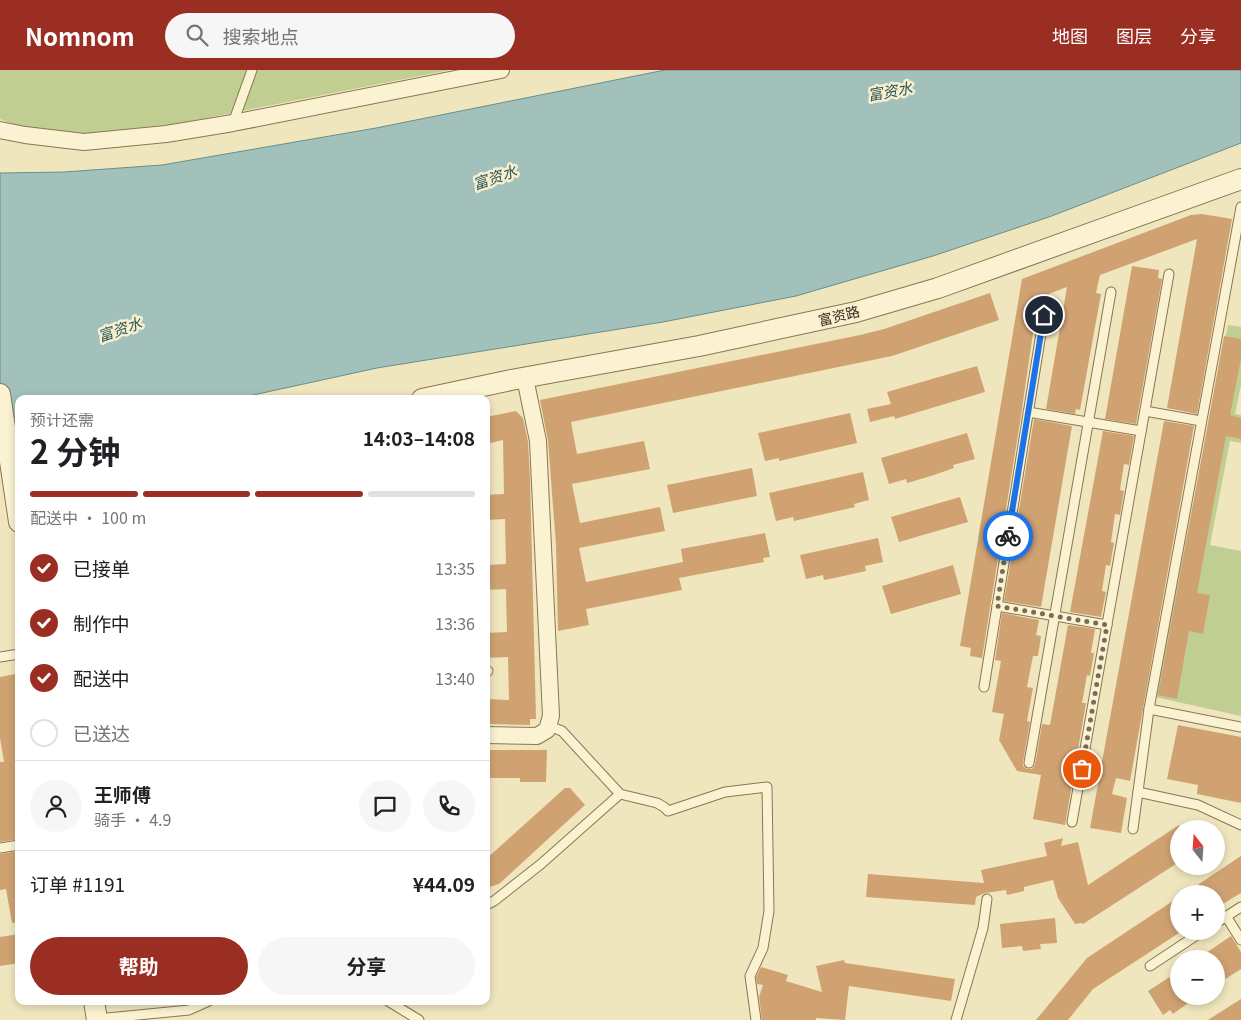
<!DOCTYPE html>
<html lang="zh">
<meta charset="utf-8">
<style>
:root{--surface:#fff;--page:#f6f6f6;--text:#202124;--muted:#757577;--line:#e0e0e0;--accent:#9b2e23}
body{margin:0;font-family:Georgia,"Noto Sans SC",serif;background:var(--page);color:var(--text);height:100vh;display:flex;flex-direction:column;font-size:19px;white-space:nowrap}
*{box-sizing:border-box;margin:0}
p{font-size:16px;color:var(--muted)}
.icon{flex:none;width:28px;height:28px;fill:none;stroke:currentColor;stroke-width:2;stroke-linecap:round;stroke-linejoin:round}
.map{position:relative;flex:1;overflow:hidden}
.details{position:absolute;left:15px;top:325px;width:475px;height:610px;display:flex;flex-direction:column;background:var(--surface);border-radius:10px;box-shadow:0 2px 8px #0003}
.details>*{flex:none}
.needle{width:32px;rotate:343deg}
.controls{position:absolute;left:1170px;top:750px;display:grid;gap:10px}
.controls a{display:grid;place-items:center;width:55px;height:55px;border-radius:50%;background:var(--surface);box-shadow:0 2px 8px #0003;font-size:25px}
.pin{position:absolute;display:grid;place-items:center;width:42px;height:42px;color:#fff;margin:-21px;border:2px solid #fff;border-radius:50%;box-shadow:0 1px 5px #0007}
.courier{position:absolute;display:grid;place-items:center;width:50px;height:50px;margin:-25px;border:4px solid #1a73e8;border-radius:50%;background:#fff;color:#222;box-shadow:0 1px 6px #0007}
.headline em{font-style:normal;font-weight:700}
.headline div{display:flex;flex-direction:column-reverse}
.headline{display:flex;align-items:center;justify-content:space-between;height:85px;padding:0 15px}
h1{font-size:32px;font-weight:700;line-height:38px}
.bar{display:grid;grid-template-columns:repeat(4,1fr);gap:8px 5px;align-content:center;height:60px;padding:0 15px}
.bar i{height:6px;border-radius:4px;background:var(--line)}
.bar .active{background:var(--accent)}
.bar p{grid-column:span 4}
.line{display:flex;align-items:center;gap:12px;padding:0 15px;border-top:1px solid var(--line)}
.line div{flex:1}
.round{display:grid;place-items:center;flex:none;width:52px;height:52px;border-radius:26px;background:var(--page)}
ol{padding:0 15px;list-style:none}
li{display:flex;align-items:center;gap:15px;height:55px}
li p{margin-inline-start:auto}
li .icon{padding:5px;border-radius:50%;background:var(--accent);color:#fff;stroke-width:4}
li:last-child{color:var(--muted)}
li i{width:28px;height:28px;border:2px solid var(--line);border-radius:50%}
.primary-button{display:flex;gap:10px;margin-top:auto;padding:10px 15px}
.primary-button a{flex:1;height:58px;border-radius:30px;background:var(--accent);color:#fff;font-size:20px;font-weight:700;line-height:58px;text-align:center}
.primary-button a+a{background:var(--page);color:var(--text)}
header{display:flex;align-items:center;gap:30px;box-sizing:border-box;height:70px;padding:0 25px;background:var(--accent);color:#fff}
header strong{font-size:24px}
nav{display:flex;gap:28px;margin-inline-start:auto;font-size:18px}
.search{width:350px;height:45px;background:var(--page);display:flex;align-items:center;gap:12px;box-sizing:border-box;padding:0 18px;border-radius:28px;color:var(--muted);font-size:19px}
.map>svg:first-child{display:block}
.green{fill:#c1ce92}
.water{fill:#a2c1bb;stroke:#698f89}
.building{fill:#d0a272}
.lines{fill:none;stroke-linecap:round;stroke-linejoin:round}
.service-casing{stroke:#897656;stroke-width:11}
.minor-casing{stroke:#897656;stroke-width:18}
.tertiary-casing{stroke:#897656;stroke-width:22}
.service{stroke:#faf2d1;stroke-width:9}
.minor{stroke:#faf2d1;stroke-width:16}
.tertiary{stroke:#faf2d1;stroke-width:20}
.done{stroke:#786d54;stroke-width:5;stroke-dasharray:0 9}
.route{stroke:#1a73e8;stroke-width:6}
.labels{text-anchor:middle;stroke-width:5;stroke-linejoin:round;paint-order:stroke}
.street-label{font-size:14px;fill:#372c1b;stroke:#f7efce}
.water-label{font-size:15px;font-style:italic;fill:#2a5758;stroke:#f7efce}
</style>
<header>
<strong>Nomnom</strong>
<div class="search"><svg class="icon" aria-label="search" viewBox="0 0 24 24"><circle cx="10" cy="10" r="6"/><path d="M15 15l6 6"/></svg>搜索地点</div>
<nav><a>地图</a><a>图层</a><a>分享</a></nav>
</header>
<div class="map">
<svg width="1241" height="950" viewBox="0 0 1241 950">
<rect width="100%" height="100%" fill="#f0e6be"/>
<!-- green -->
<g class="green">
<path d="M0,0H450L181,53L97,64L63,65L15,55L0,49Z"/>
<path d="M1228,255L1241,257V315L1235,344L1241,345V373L1230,371L1210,475L1241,481V646L1155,627Z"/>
</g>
<!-- water -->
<path class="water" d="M665,0H1241V73L1049,147L933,186L796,226L663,252L377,298L235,329H19V347H0V103L64,102L162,95L376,58Z"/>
<!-- building -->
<g class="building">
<path d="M1202,144L1232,149L1197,344L1167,338L1197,169L1100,205L1096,223L1101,224L1080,340L1076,339L1075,344L1046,339L1067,217L1038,228L1021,346L982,588L970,586L971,578L960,576L1022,209L1191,145Z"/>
<path d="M1132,196L1159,200L1158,208L1162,209L1136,354L1105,349Z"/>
<path d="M990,223L999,250L892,286L571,352L577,384L644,371L650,399L572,414L580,453L660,437L665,461L579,478L586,512L683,492L681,479L765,463L770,487L763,488L764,492L679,508L682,520L586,539L589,555L558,561L556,475L548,371L540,330L860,265L884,259Z"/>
<path d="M1224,266L1241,269V289L1230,345L1241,348V369L1226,366L1197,523L1210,525L1203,564L1189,561L1177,629L1158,625Z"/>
<path d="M977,296L985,322L895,349L894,346L870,352L867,339L891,334L887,322Z"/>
<path d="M516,341L523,348L528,372L530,408L536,649H530V655L486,654V629L509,630L508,587L486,588V563L507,562L506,519L486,520V495L506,494L505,449L486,450V425L504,424L503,370L486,374V347Z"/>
<path d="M850,343L857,373L779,391V388L765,391L758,363Z"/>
<path d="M1034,349L1072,356L1041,537L1004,531Z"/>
<path d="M1164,351L1194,356L1130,711L1116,708L1112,724L1127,728L1121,763L1090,758Z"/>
<path d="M1103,361L1134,366L1129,395L1124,394L1120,420L1124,421L1120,445L1115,444L1111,472L1114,473L1110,496L1106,495L1102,521L1106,522L1101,547L1070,542Z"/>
<path d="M967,363L975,389L953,395L954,398L931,406L907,413L906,409L889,414L881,388Z"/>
<path d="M752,398L757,426L673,443L667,415Z"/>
<path d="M863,402L869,430L854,434L855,437L794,451L793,447L776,451L769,423Z"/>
<path d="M960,427L968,452L899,472L891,447Z"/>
<path d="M878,468L883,492L865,496L866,501L839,507L824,510L823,505L806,509L800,485Z"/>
<path d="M953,495L961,524L891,544L882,516Z"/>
<path d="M1002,543L1039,550L1036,565L1041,566L1038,586H1033L1027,617L1033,618L1027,651L1030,652L1023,692V696L1027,699H1032L1035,695L1042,654L1050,655L1068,555L1095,559L1091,583H1094L1090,606L1087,605L1082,633H1086L1065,755L1033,749L1041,705L1017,701L999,670L1004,644L992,642L1001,591L995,590Z"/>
<path d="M15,604L19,626V769L0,772V692H4L0,668V607Z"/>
<path d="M1178,655L1241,667V733L1197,724L1198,715L1167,709Z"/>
<path d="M486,680H547L546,712H520V708H486Z"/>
<path d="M565,718H570L585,735L499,814L486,818V789Z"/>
<path d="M1179,755V792L1083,854L1082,853L1075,854L1058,828L1053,810L1024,817V821L1007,825L1006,820L985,823L976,827L975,835L866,827L868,804L984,813L981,800L1047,786L1044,773L1063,768L1061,776L1078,772L1088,815Z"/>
<path d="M19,781V852L12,853L6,819L0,820V784Z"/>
<path d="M1241,786V823L1216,838V824H1184Z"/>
<path d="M1179,827V863L1093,919L1068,950H1036L1087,888Z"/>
<path d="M1055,848L1057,873L1040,874L1041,879L1023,881L1022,876L1002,878L1000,854Z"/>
<path d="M19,864V893L0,896V867Z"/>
<path d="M1231,866L1241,882V899L1216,915V889H1197Z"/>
<path d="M844,890L845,893L955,909L951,931L849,916L845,950L816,948V950H762L759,927L763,915L757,914L756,907L761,897L788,905L786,911L822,922L816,896Z"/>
<path d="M1179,901V926H1198L1173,944L1170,940L1163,945L1148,921Z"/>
<path d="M1241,929V950H1208Z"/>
</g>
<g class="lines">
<defs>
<g id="service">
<path d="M233,53L252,0"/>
<path d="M1145,341L1201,351"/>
<path d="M1028,342L1141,361"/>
<path d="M997,536L1107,555"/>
<path d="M0,587L19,584"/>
<path d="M486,601H488"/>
<path d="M984,617L1044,245"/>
<path d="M1149,639L1241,657"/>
<path d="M549,656L562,661L620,724L657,733L664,737L668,741L725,722L767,717L769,841L763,878L750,906L756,950"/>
<path d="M1029,693L1111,222"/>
<path d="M1138,722L1198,735L1241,755"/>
<path d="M1072,752L1169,204"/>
<path d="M1133,759L1149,639L1241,137"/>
<path d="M0,778L19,775"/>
<path d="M486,835L494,831L541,794L620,724"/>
<path d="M1226,846L1241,870"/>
<path d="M1216,853L1241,837"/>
<path d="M1150,896L1203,861"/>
<path d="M388,931L419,950"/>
<path d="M97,949L189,940L209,931"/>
<path d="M956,950L983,858L987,829"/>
</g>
<g id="minor">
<path d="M0,60L25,65L84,72L166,64L233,53L501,0"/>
<path d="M486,665L537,666L547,660L551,646L538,371L525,308"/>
</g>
<g id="tertiary">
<path d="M0,324L19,452"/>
<path d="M422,329L511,310L699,276L856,242L938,218L1241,109"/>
<path d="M94,931L97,950"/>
</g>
</defs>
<!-- service casing -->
<use href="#service" class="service-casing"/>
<!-- minor casing -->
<use href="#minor" class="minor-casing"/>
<!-- tertiary casing -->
<use href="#tertiary" class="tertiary-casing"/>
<!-- service -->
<use href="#service" class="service"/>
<!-- minor -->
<use href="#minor" class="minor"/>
<!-- tertiary -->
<use href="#tertiary" class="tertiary"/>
</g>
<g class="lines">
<!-- done -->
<path class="done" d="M1008,466L997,536L1107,555L1082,699"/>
<!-- route -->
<path class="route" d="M1008,466L1044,245"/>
</g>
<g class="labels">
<!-- street labels -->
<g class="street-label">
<text transform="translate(839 246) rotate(-14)" y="5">富资路</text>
</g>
<!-- water labels -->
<g class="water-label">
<text transform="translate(890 22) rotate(-10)" y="5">富资水</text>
<text transform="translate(495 108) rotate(-19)" y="5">富资水</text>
<text transform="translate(120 260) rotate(-19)" y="5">富资水</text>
</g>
</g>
</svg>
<div class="controls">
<a><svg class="needle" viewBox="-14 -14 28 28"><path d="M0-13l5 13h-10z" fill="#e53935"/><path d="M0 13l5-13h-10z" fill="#757577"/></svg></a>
<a>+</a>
<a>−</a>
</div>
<div class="pin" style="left:1082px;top:699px;background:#ea580c"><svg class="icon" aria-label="bag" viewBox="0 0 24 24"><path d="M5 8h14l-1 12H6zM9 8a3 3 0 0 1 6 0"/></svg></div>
<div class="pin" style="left:1044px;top:245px;background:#1f2937"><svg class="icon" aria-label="home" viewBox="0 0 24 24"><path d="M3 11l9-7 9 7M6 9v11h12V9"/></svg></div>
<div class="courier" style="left:1008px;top:466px"><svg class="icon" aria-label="bike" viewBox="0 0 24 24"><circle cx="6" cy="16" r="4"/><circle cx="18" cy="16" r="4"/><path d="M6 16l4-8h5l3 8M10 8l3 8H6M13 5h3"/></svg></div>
<section class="details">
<div class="headline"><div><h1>2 分钟</h1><p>预计还需</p></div><em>14:03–14:08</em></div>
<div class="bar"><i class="active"></i><i class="active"></i><i class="active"></i><i></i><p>配送中 · 100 m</p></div>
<ol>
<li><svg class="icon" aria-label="check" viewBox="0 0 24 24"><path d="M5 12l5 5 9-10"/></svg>已接单<p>13:35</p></li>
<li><svg class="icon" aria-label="check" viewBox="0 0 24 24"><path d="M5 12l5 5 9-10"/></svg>制作中<p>13:36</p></li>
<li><svg class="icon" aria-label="check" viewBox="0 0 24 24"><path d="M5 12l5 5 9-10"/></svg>配送中<p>13:40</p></li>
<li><i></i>已送达</li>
</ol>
<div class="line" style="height:90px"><a class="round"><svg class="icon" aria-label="person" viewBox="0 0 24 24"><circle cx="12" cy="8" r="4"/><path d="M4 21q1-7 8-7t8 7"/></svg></a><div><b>王师傅</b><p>骑手 · 4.9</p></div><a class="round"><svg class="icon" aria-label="chat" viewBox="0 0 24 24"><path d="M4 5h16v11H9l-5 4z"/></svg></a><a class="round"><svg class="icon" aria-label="phone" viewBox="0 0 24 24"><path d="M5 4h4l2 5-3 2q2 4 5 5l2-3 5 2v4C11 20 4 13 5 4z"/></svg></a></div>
<div class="line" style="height:65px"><div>订单 #1191</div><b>¥44.09</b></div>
<div class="primary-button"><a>帮助</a><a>分享</a></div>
</section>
</div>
